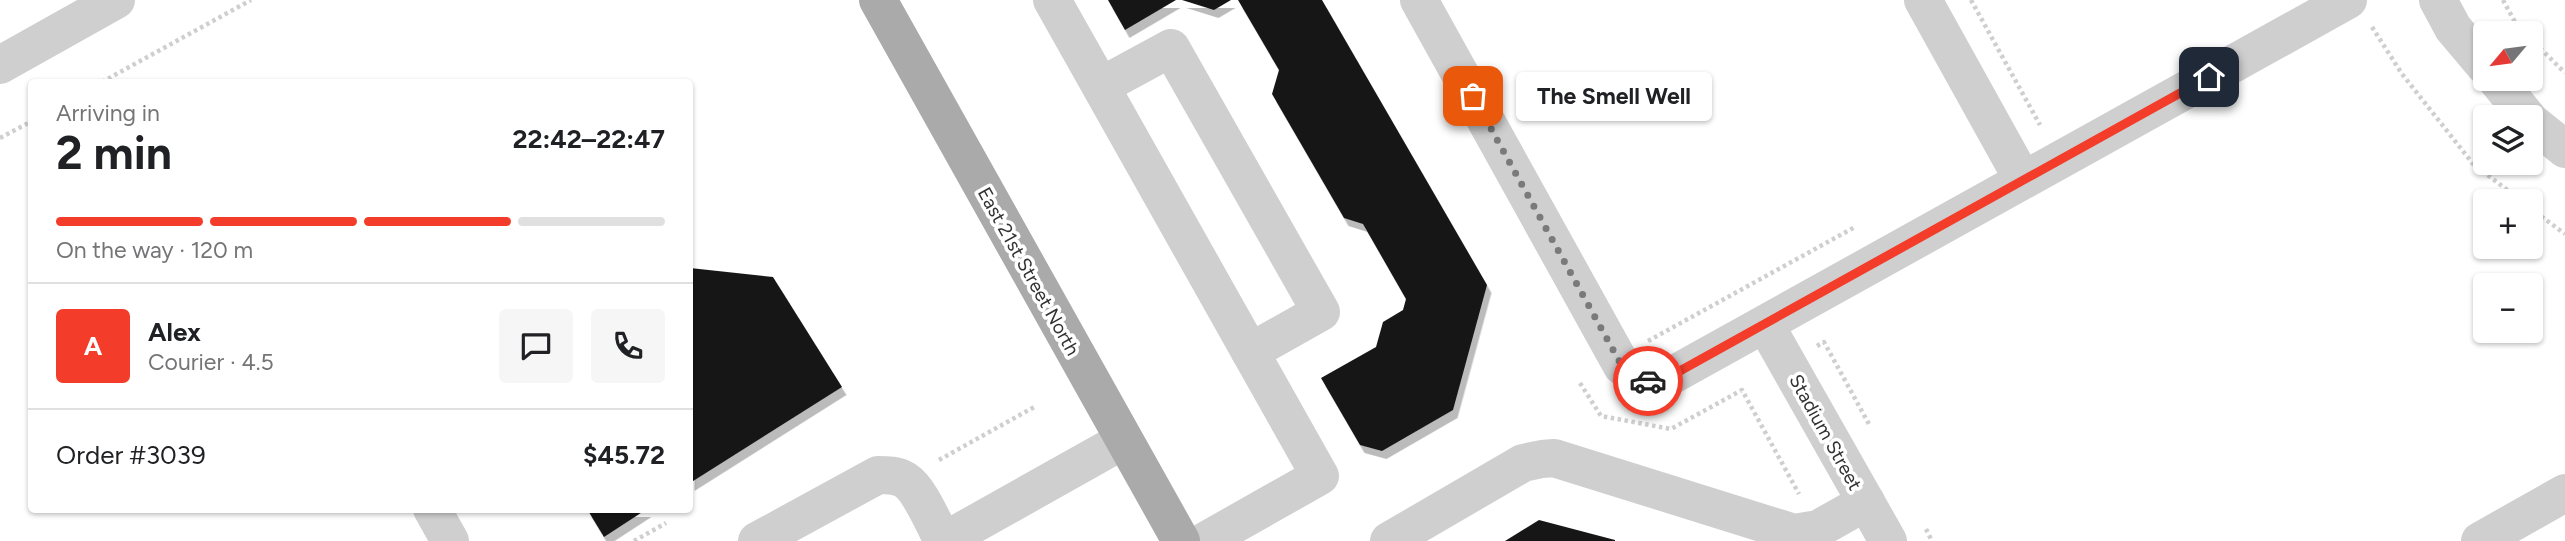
<!DOCTYPE html>
<meta charset="utf-8">
<style>
:root{--surface:#fff;--page:#f6f6f6;--text:#202124;--muted:#757577;--line:#e0e0e0;--accent:#f33d2a}
body{margin:0;font-family:Figtree,sans-serif;background:var(--page);color:var(--text);height:100vh;display:flex;flex-direction:column;font-size:26px;white-space:nowrap}
*{box-sizing:border-box;margin:0}
p{font-size:23px;color:var(--muted)}
.icon{flex:none;width:38px;height:38px;fill:none;stroke:currentColor;stroke-width:2;stroke-linecap:round;stroke-linejoin:round}
.map{position:relative;flex:1;overflow:hidden}
.side{position:absolute;left:28px;top:79px;width:665px;height:434px;display:flex;flex-direction:column;background:var(--surface);border-radius:7px;box-shadow:0 2px 5px #0004}
.side>*{flex:none}
.needle{width:46px;rotate:241deg}
.controls{position:absolute;left:2473px;top:21px;display:grid;gap:14px}
.controls a{display:grid;place-items:center;width:70px;height:70px;border-radius:7px;background:var(--surface);box-shadow:0 2px 5px #0004;font-size:35px}
.pin{position:absolute;display:grid;place-items:center;width:60px;height:60px;color:#fff;margin:-30px;border-radius:14px;box-shadow:0 4px 10px #0006}
.courier{position:absolute;display:grid;place-items:center;width:70px;height:70px;margin:-35px;border:5px solid #f33d2a;border-radius:50%;background:#fff;color:#222;box-shadow:0 2px 9px #0007}
.bubble{position:absolute;height:49px;border-radius:7px;background:var(--surface);box-shadow:0 2px 5px #0004;font-size:23px;font-weight:700;line-height:49px;text-align:center}
.overview em{font-style:normal;font-weight:700}
.overview div{display:flex;flex-direction:column-reverse}
.overview{display:flex;align-items:center;justify-content:space-between;height:119px;padding:0 28px}
h1{font-size:46px;font-weight:700;line-height:52px}
.bar{display:grid;grid-template-columns:repeat(4,1fr);gap:10px 7px;align-content:center;height:84px;padding:0 28px}
.bar i{height:9px;border-radius:5px;background:var(--line)}
.bar .current{background:var(--accent)}
.bar p{grid-column:span 4}
.line{display:flex;align-items:center;gap:18px;padding:0 28px;border-top:2px solid var(--line)}
.line div{flex:1}
.round{display:grid;place-items:center;flex:none;width:74px;height:74px;border-radius:7px;background:var(--page)}
.map>svg:first-child{display:block}
.building{fill:#191919;filter:url(#shadow)}
.lines{fill:none;stroke-linecap:round;stroke-linejoin:round}
.path{stroke:#cfcfcf;stroke-width:4.5;stroke-dasharray:3.5 3.5;stroke-linecap:butt}
.minor{stroke:#cfcfcf;stroke-width:38}
.major{stroke:#aaa;stroke-width:38}
.done{stroke:#7a7a7a;stroke-width:7;stroke-dasharray:0 12.6}
.route{stroke:#f33d2a;stroke-width:9}
.labels{text-anchor:middle;stroke-width:7;stroke-linejoin:round;paint-order:stroke}
.street-label{font-size:19px;fill:#323232;stroke:#fff}
</style>
<div class="map">
<svg width="2565" height="541" viewBox="0 0 2565 541">
<defs>
<filter id="shadow"><feDropShadow dx="4.5" dy="8" stdDeviation="0" flood-color="#0004"/></filter>
</defs>
<rect width="100%" height="100%" fill="#fff"/>
<!-- building -->
<g class="building">
<path d="M1108,0H1176L1125,30Z"/>
<path d="M1182,0H1231L1214,10Z"/>
<path d="M1238,0H1322L1487,285L1453,410L1382,451L1360,445L1321,378L1376,347L1383,322L1403,310L1406,299L1363,224L1344,218L1272,94L1279,70Z"/>
<path d="M690,268L773,277L842,387L690,483Z"/>
<path d="M587,509H647L604,537Z"/>
<path d="M1539,520L1615,540V541H1505Z"/>
</g>
<g class="lines">
<!-- path -->
<g class="path">
<path d="M1971,0L2040,125"/>
<path d="M2503,0L2515,22L2526,33"/>
<path d="M2372,27L2402,74L2474,165L2522,201"/>
<path d="M2530,38L2565,73"/>
<path d="M102,82L251,0"/>
<path d="M0,138L32,121"/>
<path d="M2530,208L2565,234"/>
<path d="M1648,341L1855,227"/>
<path d="M1817,346L1824,342L1870,426"/>
<path d="M1580,383L1601,416L1671,429L1742,390L1799,494"/>
<path d="M939,460L1036,406"/>
<path d="M1926,529L1932,541"/>
<path d="M634,541L666,523"/>
</g>
<!-- minor -->
<g class="minor">
<path d="M1052,0L1320,476L1205,541"/>
<path d="M1419,0L1622,366C1638,380 1649,383 1669,377L2348,0"/>
<path d="M1923,0L2023,180"/>
<path d="M2438,0L2453,28L2485,66"/>
<path d="M0,65L116,0"/>
<path d="M2496,79L2527,117"/>
<path d="M1101,86L1171,48L1321,312L1250,352"/>
<path d="M2530,121L2565,149"/>
<path d="M1765,324L1888,541"/>
<path d="M432,509L450,541"/>
<path d="M757,541L878,475C886,475 897,475 905,480C920,489 934,525 943,541"/>
<path d="M944,541L1124,440"/>
<path d="M1389,541L1523,463L1542,459L1554,458L1794,533L1818,529L1866,502"/>
<path d="M2480,541L2565,493"/>
</g>
<!-- major -->
<path class="major" d="M878,0L1181,541"/>
</g>
<g class="lines">
<!-- done -->
<path class="done" d="M1473,96L1622,366L1635,378L1648,381"/>
<!-- route -->
<path class="route" d="M1648,381L1654,382L1669,377L2209,77"/>
</g>
<g class="labels">
<!-- street labels -->
<g class="street-label">
<text transform="translate(1029 271) rotate(61)" y="7">East 21st Street North</text>
<text transform="translate(1826 432) rotate(61)" y="7">Stadium Street</text>
</g>
</g>
</svg>
<div class="controls">
<a><svg class="needle" viewBox="-14 -14 28 28"><path d="M0-13l5 13h-10z" fill="#e53935"/><path d="M0 13l5-13h-10z" fill="#757577"/></svg></a>
<a><svg class="icon" aria-label="layers" viewBox="0 0 24 24"><path d="M12 4l9 5-9 5-9-5zM3 14l9 5 9-5"/></svg></a>
<a>+</a>
<a>−</a>
</div>
<div class="pin" style="left:1473px;top:96px;background:#ea580c"><svg class="icon" aria-label="bag" viewBox="0 0 24 24"><path d="M5 8h14l-1 12H6zM9 8a3 3 0 0 1 6 0"/></svg></div>
<div class="pin" style="left:2209px;top:77px;background:#1f2937"><svg class="icon" aria-label="home" viewBox="0 0 24 24"><path d="M3 11l9-7 9 7M6 9v11h12V9"/></svg></div>
<div class="courier" style="left:1648px;top:381px"><svg class="icon" aria-label="car" viewBox="0 0 24 24"><path d="M5 17H2v-5l4-1 3-4h7l3 4 3 1v5h-3M9 17h6M6 11h13"/><circle cx="7" cy="17" r="2"/><circle cx="17" cy="17" r="2"/></svg></div>
<div class="bubble" style="left:1516px;top:72px;width:196px">The Smell Well</div>
<section class="side">
<div class="overview"><div><h1>2 min</h1><p>Arriving in</p></div><em>22:42–22:47</em></div>
<div class="bar"><i class="current"></i><i class="current"></i><i class="current"></i><i></i><p>On the way · 120 m</p></div>
<div class="line" style="height:126px"><b class="round" style="background:var(--accent);color:#fff">A</b><div><b>Alex</b><p>Courier · 4.5</p></div><a class="round"><svg class="icon" aria-label="chat" viewBox="0 0 24 24"><path d="M4 5h16v11H9l-5 4z"/></svg></a><a class="round"><svg class="icon" aria-label="phone" viewBox="0 0 24 24"><path d="M5 4h4l2 5-3 2q2 4 5 5l2-3 5 2v4C11 20 4 13 5 4z"/></svg></a></div>
<div class="line" style="height:91px"><div>Order #3039</div><b>$45.72</b></div>
</section>
</div>
